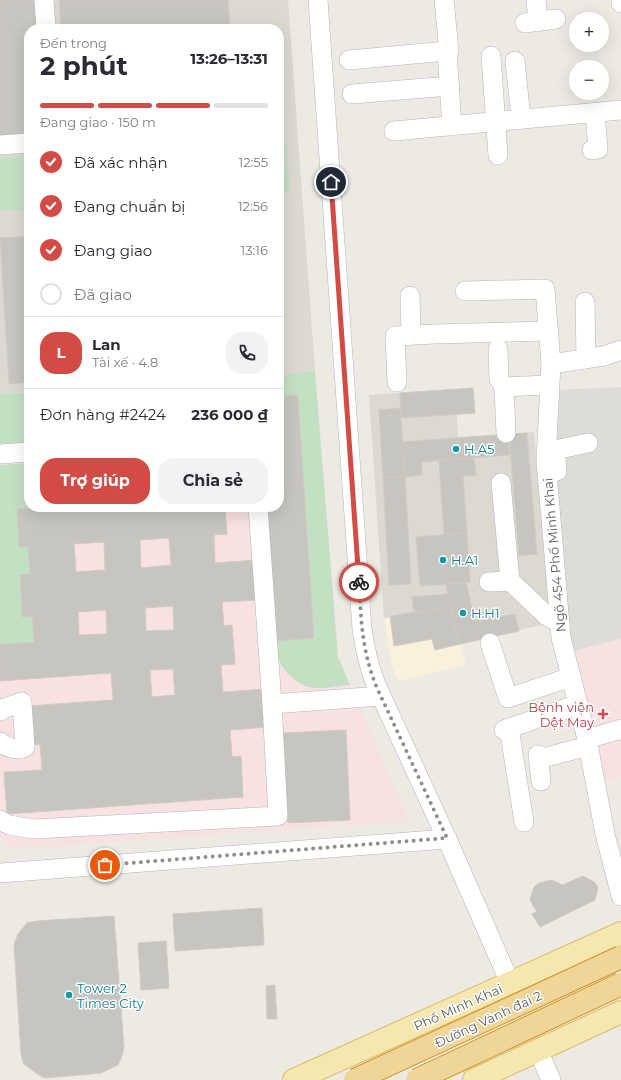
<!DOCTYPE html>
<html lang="vi">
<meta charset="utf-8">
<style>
:root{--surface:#fff;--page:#f2f2f3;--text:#2b2b33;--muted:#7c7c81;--line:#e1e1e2;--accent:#d24b44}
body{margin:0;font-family:Montserrat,sans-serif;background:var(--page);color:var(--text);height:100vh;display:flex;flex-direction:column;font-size:15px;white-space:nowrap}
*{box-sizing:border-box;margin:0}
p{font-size:13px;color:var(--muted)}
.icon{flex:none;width:22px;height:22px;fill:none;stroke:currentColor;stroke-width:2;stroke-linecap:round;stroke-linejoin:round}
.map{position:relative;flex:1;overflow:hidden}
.details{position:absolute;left:24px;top:24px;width:260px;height:488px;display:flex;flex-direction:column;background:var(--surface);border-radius:16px;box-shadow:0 4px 16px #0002}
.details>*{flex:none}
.fabs{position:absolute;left:569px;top:12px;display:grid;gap:8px}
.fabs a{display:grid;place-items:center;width:40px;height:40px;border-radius:50%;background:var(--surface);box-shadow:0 4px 16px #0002;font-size:20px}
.pin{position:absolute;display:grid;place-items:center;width:34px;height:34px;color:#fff;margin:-17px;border:2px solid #fff;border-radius:50%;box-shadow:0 1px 4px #0007}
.courier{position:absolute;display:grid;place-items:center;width:40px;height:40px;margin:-20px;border:3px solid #d24b44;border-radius:50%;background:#fff;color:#222;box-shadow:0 1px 5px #0007}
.head em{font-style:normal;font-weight:700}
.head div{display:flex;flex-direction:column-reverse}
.head{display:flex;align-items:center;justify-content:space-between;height:68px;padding:0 16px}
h1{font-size:26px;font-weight:700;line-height:30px}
.bar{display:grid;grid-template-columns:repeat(4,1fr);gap:6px 4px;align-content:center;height:48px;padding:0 16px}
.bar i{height:5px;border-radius:3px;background:var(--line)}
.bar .current{background:var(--accent)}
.bar p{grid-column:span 4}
.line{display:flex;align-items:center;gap:10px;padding:0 16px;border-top:1px solid var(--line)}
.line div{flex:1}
.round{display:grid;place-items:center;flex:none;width:42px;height:42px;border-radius:16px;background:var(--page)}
ol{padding:0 16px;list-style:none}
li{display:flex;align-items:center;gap:12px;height:44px}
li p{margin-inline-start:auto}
li .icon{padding:4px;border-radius:50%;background:var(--accent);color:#fff;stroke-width:4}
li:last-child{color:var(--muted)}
li i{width:22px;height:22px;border:2px solid var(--line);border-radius:50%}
.primary-button{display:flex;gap:8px;margin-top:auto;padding:8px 16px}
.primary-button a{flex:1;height:46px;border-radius:16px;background:var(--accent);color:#fff;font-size:16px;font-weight:700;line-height:46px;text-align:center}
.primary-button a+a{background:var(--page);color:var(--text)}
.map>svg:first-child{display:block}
.commercial{fill:#f9f1dc}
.industrial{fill:#dedcd8}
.education{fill:#dcd9d2}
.medical{fill:#f7e2e1}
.green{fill:#c4e0c3}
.building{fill:#c7c5c0;stroke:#d0cbc3;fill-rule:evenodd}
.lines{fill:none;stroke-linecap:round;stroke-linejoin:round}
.minor-casing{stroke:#b4b5b9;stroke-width:20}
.major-casing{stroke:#deba6a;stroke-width:24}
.minor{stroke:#fff;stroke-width:19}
.major{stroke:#f4e7b0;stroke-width:22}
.highway-bridge-casing{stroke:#d2941e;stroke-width:24;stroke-linecap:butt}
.highway-bridge{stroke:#efd698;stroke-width:22}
.done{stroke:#8e908f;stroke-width:4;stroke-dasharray:0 7.2}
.route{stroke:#d24b44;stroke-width:5}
.culture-dot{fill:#0f9aa8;stroke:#fff;stroke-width:1.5}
.health-dot{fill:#e0444e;stroke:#fff;stroke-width:1.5}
.labels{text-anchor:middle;stroke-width:3;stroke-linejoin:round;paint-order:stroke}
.culture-label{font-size:13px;fill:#0d838f;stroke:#fff;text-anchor:start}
.street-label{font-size:13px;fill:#5b5f62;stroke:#fff}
.health-label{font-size:13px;fill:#be3a42;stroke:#fff;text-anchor:end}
</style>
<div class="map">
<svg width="621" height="1080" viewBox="0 0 621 1080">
<rect width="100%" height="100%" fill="#eceae3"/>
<!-- commercial -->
<path class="commercial" d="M450,607L466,665L398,681L392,666L384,618Z"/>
<!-- industrial -->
<path class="industrial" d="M621,387V639L570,652L564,626L552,390Z"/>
<!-- education -->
<g class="education">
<path d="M52,0H288L315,371L279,374V29H54Z"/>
<path d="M29,152V392L0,394V154Z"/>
<path d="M473,388L475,413L457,415L458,438L534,432L550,623L460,644L450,607L384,618L369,395Z"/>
</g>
<!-- medical -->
<g class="medical">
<path d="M315,371L338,657L409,821L12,849L0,838V394L29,392V507H279V374Z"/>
<path d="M621,639V777L603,782L570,652Z"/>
</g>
<!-- green -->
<g class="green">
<path d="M279,144H286L290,192L279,193Z"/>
<path d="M29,156V209L0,211V158Z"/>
<path d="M315,371L338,657L350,685C337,686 318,691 305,686C293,681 282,669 277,656C276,652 276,646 276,641L314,638L298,395L279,396V374Z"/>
<path d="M29,392V443L0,445V394Z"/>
<path d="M29,463V507H49L17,509L19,547H28L30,574L20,575L22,617L32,616L34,642L0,644V465Z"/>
</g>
<!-- building -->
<g class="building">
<path d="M0,0H39L40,29H29V135L0,137Z"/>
<path d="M59,0H228L230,29H61Z"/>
<path d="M29,236V382L9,384L0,238Z"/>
<path d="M473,388L475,413L401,418L400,393Z"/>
<path d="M298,395L314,638L276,641L267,507H279V396Z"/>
<path d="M400,408L405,477L383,478L379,410Z"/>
<path d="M527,433L537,554L519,556L509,434Z"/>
<path d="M509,434L510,455L421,462L422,475L405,477L402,442Z"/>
<path d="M474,458L476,475L463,476L467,533L444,535L439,460Z"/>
<path d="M405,477L411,584L389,585L383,478Z"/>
<path d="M49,507H225L227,534L214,535L215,563L256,560L259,600L222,602L224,626L232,625L235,664L221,665L223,692L265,689L267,727L230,730L232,757L241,756L243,797L7,814L4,772L42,770L40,744L31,745L28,706L113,700L111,673L0,681V644L34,642L32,616L22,617L20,575L30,574L28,547H19L17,509ZM169,538L171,565L141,568L140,540ZM104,542L105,570L76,572L74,544ZM173,606L174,630L146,631L145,608ZM106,610L107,634L79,635L78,612ZM173,669L175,695L152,697L150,670Z"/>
<path d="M467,533L470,582L420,586L416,537Z"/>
<path d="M466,583L475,621L515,614L519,631L460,644L450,607L414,613L412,597L448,594L446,584Z"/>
<path d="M450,607L460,644L435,650L432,639L394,646L390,616Z"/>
<path d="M346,730L350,820L288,823L283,733Z"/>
<path d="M583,876L594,882L598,887L595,900L540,927L532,914L537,912L530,900L534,887L539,883L551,880L557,882L562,885Z"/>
<path d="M262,908L264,945L175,951L173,914Z"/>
<path d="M114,916L124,1047L122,1056L118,1065L101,1073L45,1078L39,1075L24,1064L21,1055L14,944L18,934L27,923L37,921Z"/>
<path d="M166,941L169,988L141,990L138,943Z"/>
<path d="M275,985L277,1019H267L266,986Z"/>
</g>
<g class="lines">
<defs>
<g id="minor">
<path d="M44,0L46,29"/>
<path d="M318,0L362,629C365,650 369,668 377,687L447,839L510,983"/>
<path d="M444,0L449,51H447L452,126"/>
<path d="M536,0L538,22"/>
<path d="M621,2V3"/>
<path d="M525,23L556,19"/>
<path d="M491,56L498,155"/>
<path d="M349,60L447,51"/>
<path d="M515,61L521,119"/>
<path d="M352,94L450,86"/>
<path d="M394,131L621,110"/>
<path d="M0,145L29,143"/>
<path d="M592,150L598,149L595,113"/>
<path d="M465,291L545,289L551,364L546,460L561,638L587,739L605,834L621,896"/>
<path d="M410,296L411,335"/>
<path d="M585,302L586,359"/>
<path d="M498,349L499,379L504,387L549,385"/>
<path d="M551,364L604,356L621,350"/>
<path d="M397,382L395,336L435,334L549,331"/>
<path d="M504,387L506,433"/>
<path d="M0,454L29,452"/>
<path d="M557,471L555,450L588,443"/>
<path d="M501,483L510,581"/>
<path d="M489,582L510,581L547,616L560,624"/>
<path d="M490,643L508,698L571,677"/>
<path d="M272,704L381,696"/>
<path d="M0,711L5,708L22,702L25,747C17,751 7,748 0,742"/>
<path d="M509,728L524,822"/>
<path d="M504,730L578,704"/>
<path d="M587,739L621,729"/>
<path d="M538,755L541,781"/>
<path d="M539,759L588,746"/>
<path d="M0,820L9,825L34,829L278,816L272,704L258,507"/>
<path d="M0,873L447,839"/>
<path d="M538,1050L551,1080"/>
</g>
<g id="major">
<path d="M294,1080L621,933"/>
<path d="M474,1080L621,1012"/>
</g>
</defs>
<!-- minor casing -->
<use href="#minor" class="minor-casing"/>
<!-- major casing -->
<use href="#major" class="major-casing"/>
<!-- minor -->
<use href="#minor" class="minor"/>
<!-- major -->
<use href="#major" class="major"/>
<defs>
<g id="highway-bridge">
<path d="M355,1080L621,957"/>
<path d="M417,1080L621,984"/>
</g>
</defs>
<!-- highway-bridge casing -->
<use href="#highway-bridge" class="highway-bridge-casing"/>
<!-- highway-bridge -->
<use href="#highway-bridge" class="highway-bridge"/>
</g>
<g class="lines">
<!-- done -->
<path class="done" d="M105,865L447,838L377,688C362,652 361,621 359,582"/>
<!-- route -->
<path class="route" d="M331,182L359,582"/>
</g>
<!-- markers -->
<g class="culture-dot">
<circle cx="456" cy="449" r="4"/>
<circle cx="443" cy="560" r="4"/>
<circle cx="463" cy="613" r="4"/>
<circle cx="69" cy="995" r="4"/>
</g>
<path class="health-dot" d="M601 708h4v4h4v4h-4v4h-4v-4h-4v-4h4z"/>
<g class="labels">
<!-- culture labels -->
<g class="culture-label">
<text x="464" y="454">H.A5</text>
<text x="451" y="565">H.A1</text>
<text x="471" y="618">H.H1</text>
<text x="77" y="993">Tower 2<tspan x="77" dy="15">Times City</tspan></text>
</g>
<!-- street labels -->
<g class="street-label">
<text transform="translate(554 555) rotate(-95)" y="5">Ngõ 454 Phố Minh Khai</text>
<text transform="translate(458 1007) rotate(-24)" y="5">Phố Minh Khai</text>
<text transform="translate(488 1019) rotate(-25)" y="5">Đường Vành đai 2</text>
</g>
<!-- health labels -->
<g class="health-label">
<text x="594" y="712">Bệnh viện<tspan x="594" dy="15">Dệt May</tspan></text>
</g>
</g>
</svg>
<div class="fabs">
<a>+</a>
<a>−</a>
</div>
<div class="pin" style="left:105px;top:865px;background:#ea580c"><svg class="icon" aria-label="bag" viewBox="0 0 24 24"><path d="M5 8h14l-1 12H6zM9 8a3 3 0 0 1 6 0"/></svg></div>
<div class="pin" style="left:331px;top:182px;background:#1f2937"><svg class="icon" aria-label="home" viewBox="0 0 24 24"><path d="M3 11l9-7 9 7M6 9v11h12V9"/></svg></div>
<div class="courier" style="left:359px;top:582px"><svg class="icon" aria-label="bike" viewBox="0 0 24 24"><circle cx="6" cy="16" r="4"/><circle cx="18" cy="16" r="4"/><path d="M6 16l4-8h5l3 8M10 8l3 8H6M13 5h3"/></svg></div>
<section class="details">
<div class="head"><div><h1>2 phút</h1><p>Đến trong</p></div><em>13:26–13:31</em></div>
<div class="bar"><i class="current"></i><i class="current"></i><i class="current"></i><i></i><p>Đang giao · 150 m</p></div>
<ol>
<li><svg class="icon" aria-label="check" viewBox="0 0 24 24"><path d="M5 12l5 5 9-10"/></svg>Đã xác nhận<p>12:55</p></li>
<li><svg class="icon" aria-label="check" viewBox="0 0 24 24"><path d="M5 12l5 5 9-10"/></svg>Đang chuẩn bị<p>12:56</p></li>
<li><svg class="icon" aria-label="check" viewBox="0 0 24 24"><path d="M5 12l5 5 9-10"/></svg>Đang giao<p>13:16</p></li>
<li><i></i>Đã giao</li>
</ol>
<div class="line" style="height:72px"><b class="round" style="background:var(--accent);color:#fff">L</b><div><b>Lan</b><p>Tài xế · 4.8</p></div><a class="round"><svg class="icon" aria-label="phone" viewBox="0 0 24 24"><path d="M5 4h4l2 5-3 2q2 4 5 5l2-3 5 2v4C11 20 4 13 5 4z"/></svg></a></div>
<div class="line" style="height:52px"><div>Đơn hàng #2424</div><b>236 000 ₫</b></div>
<div class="primary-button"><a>Trợ giúp</a><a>Chia sẻ</a></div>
</section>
</div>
